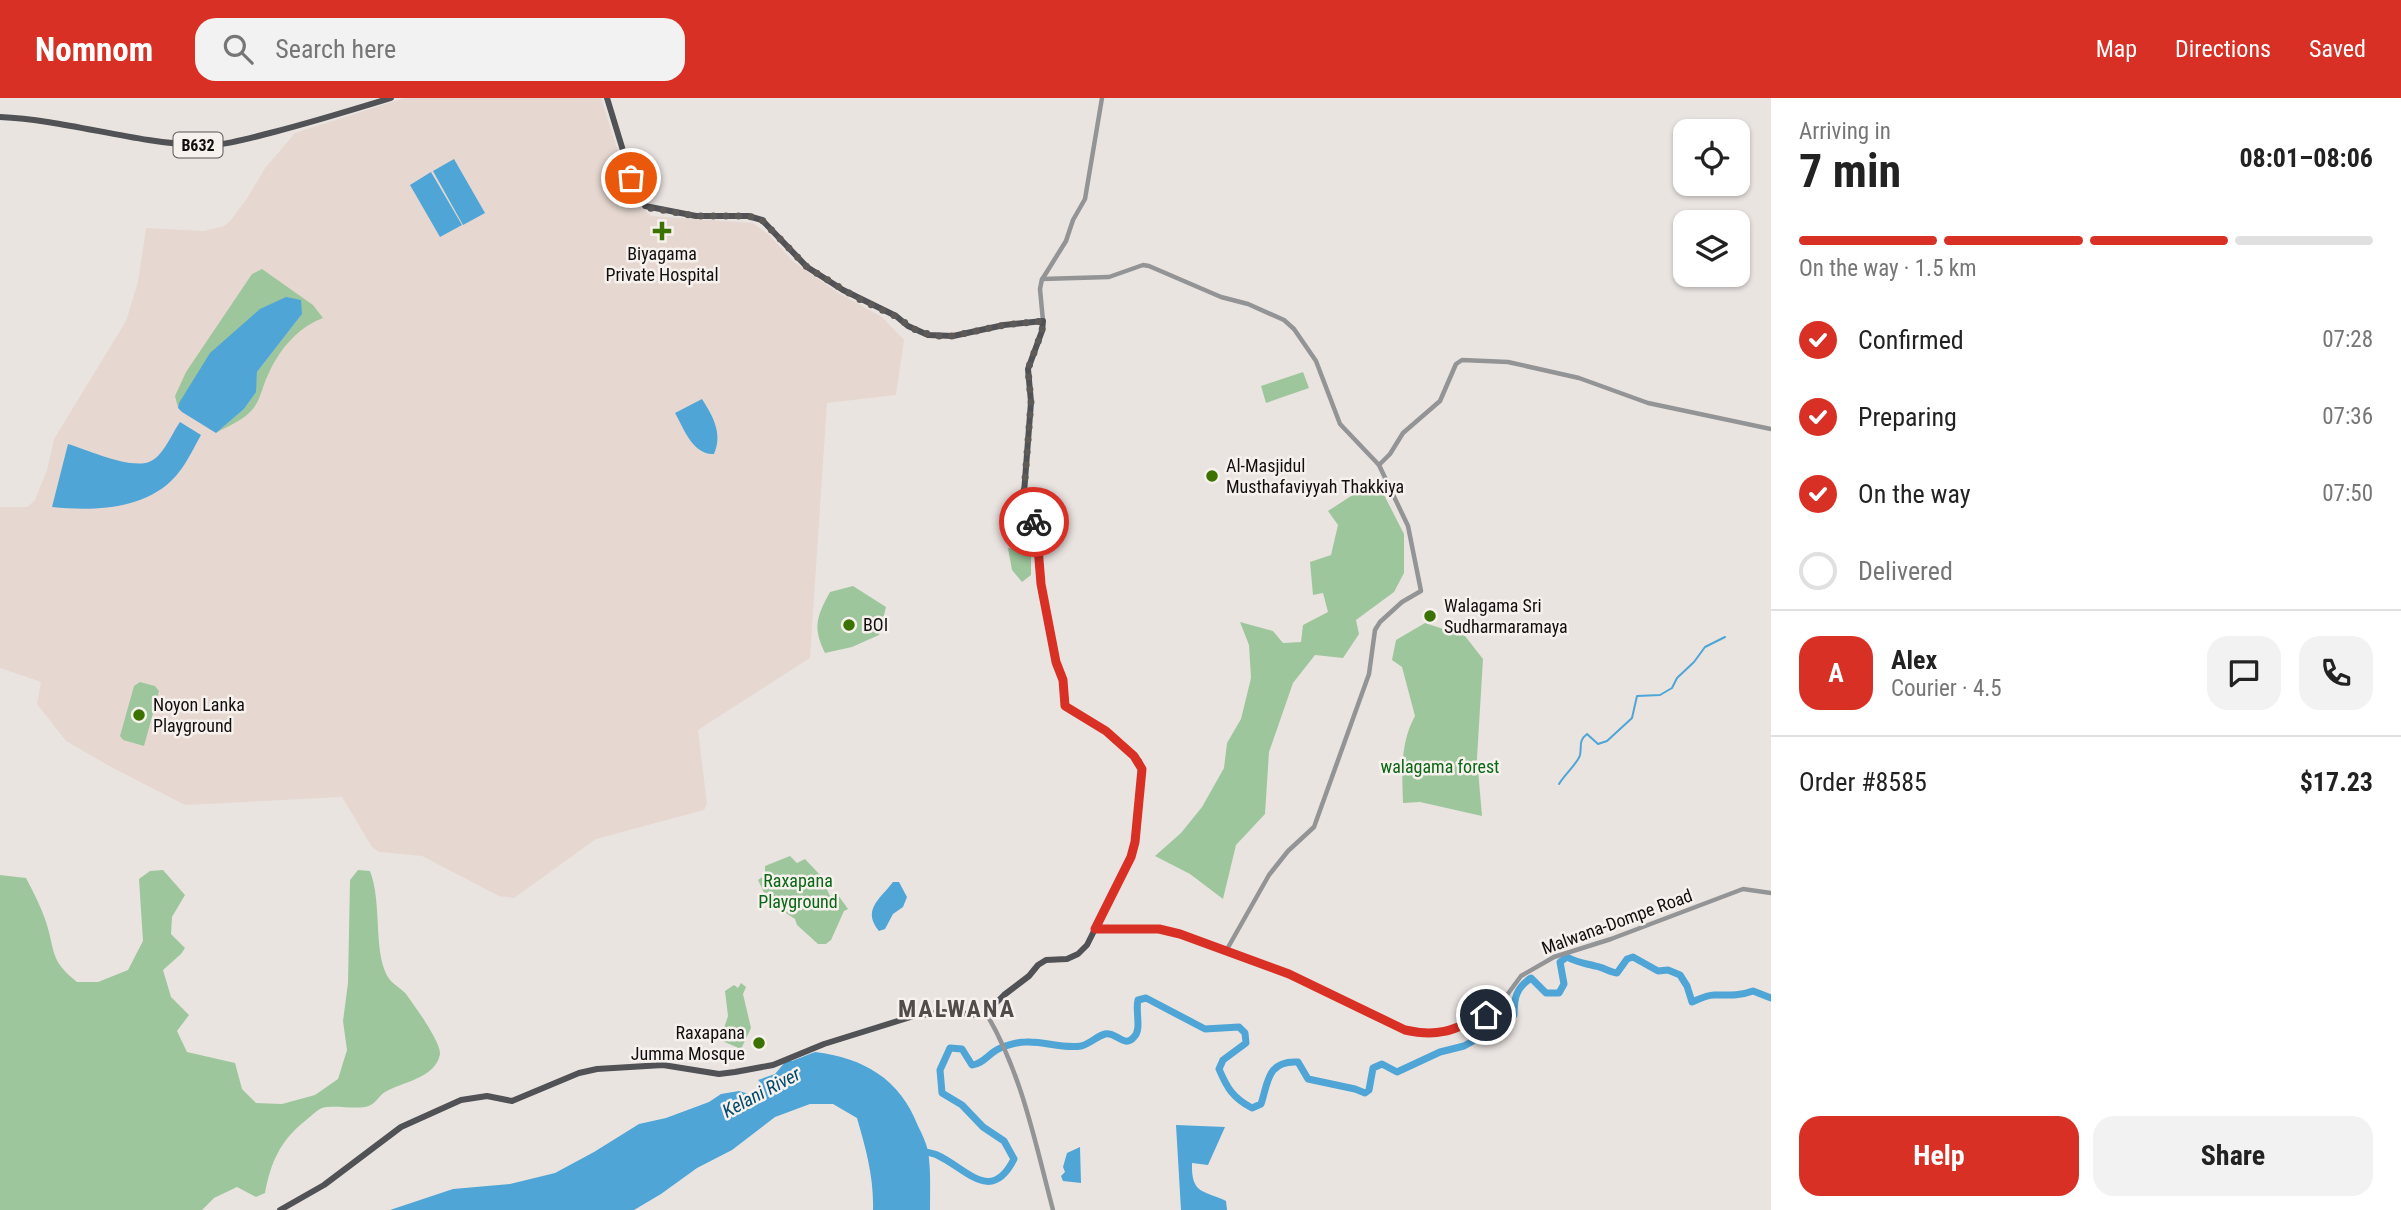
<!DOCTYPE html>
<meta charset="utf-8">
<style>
:root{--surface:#fff;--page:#f2f2f2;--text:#222;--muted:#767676;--line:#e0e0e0;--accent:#d93025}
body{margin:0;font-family:"Roboto Condensed",sans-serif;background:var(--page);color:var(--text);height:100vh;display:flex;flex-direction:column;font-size:26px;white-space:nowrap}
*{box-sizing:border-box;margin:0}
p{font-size:23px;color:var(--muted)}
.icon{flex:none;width:38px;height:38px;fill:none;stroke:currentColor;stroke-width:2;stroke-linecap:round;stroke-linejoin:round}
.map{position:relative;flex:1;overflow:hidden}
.side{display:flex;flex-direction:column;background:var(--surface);width:630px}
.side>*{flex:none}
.buttons{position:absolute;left:1673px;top:21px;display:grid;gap:14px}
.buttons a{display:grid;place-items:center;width:77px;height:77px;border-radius:14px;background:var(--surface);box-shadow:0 2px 5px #0004;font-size:35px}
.pin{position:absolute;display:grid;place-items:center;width:60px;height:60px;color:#fff;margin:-30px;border:4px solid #fff;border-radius:50%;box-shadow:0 2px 7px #0007}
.courier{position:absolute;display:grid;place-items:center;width:70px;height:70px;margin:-35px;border:5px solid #d93025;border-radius:50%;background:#fff;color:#222;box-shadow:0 2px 9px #0007}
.summary em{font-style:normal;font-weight:700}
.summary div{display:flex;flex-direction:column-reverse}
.summary{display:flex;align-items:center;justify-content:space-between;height:119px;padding:0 28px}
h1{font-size:46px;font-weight:700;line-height:52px}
.bar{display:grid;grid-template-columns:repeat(4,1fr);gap:10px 7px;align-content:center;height:84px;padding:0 28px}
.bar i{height:9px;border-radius:5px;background:var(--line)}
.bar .current{background:var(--accent)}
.bar p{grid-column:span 4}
.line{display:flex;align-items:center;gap:18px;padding:0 28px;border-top:2px solid var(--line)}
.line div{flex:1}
.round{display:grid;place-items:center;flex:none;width:74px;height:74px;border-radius:21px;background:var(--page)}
ol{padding:0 28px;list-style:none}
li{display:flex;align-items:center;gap:21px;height:77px}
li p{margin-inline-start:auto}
li .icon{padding:7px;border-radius:50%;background:var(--accent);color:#fff;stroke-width:4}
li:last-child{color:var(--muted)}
li i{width:38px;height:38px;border:4px solid var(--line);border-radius:50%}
.primary-button{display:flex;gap:14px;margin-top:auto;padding:14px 28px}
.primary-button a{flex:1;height:80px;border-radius:21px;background:var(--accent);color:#fff;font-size:28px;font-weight:700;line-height:80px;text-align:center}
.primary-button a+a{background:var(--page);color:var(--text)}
header{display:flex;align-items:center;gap:42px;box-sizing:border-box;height:98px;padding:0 35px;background:var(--accent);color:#fff}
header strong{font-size:33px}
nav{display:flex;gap:38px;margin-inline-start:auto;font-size:24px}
.search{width:490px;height:63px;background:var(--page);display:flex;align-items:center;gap:18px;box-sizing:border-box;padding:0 24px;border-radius:21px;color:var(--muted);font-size:26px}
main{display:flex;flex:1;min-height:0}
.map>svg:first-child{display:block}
.built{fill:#e6d8d1}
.green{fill:#9ec69c}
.water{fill:#4ea5d6}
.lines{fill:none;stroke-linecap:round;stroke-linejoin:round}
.stream{stroke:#4ea5d6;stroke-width:2}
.river{stroke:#4ea5d6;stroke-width:7}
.minor{stroke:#939496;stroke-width:4.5}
.major{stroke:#505256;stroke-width:6}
.done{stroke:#5d5a58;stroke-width:7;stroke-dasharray:0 12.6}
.route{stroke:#d93025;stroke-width:9}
.poi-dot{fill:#3c7300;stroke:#f7f1ee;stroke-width:2.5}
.labels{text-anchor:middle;stroke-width:5;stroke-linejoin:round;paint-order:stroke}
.shield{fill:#f7f1ee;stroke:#565352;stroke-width:2}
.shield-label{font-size:16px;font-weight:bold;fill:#110f0f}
.poi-label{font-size:18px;fill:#110f0f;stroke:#f7f1ee;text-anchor:start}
.park-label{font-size:18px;fill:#096715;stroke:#f7f1ee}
.street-label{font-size:18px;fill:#110f0f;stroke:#f7f1ee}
.water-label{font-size:19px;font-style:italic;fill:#004b6c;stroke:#f7f1ee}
.district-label{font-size:24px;font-weight:bold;letter-spacing:2px;fill:#514c4a;stroke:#f7f1ee}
</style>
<header>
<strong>Nomnom</strong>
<div class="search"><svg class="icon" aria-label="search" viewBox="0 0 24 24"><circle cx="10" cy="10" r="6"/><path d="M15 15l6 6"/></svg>Search here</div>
<nav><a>Map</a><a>Directions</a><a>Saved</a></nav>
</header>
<main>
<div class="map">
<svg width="1771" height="1112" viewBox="0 0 1771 1112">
<rect width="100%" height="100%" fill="#eae4e1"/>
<!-- built -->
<path class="built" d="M404,0H601L633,101L644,112L651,118L753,125L769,137L794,164L837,194L882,219L904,242L896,297L827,305L810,560L698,632L707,706L704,712L596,741L514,800L499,798L422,758L379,754L372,749L342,699L185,707L113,670L66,643L37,606L41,584L0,570V409H27L35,402L47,372L54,341L126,223L138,184L146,130L204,133L224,128L230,123L248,99L265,70L295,35Z"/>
<!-- green -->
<g class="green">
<path d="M262,171L313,207L323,220C297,230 279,252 268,277C261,291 261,304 249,315C241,323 226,329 216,335L244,311L255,295L257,274L302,216L179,305L178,310L175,298L186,274L252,176Z"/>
<path d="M1303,274L1309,290L1266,305L1261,288Z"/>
<path d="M1368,387L1382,393L1404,436V475L1394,494L1356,522L1359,536L1343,560L1315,557L1293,585L1269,654L1265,716L1236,747L1223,801L1190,776L1155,758L1181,735L1202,709L1224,670L1227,645L1241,621L1251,580L1249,547L1240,524L1273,533L1283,545L1301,544L1303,527L1328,514L1323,495L1313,497L1310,464L1331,457L1338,427L1328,413Z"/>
<path d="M1008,450L1031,451V477L1022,484L1012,472Z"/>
<path d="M853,488L886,509L879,537L852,549L825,555C812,529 817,518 830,494Z"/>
<path d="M1425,525L1465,538L1483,561L1477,660L1482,718L1420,704L1403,705C1402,675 1400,645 1415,618L1402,569L1392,562L1396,542Z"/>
<path d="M140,584L155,588L159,593L144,648L123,642L120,638L134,588Z"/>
<path d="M790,758L797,765L805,761L821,778L830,798L838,797L848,811L844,813L831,842L826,846H818L797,827L795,821L768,803L758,782L765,777V768Z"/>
<path d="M163,772L185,797L172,819L171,836L185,850L181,856L163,872L171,899L189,917L177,933L187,954L235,965L242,991L256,1005L282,1006L315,997L338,981L347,952L343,923L348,885L350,782L358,772L370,773C383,806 372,858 390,882C394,887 402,891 406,896C414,907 441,944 440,956C436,980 402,984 385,994C377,999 376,1007 365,1009C351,1011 335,1007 322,1010C317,1012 310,1019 305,1023C280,1043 271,1064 265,1095L256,1099L237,1089L214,1100L202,1112H0V777L26,780C33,793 40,807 45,821C56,852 48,861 77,884H98L128,872L143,843L139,781L150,773Z"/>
<path d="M741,885L746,889L743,896L751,930L741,951L720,942L728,918L725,893L734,887L738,890Z"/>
</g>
<!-- water -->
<g class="water">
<path d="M454,61L485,115L463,127L433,73Z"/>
<path d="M431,74L462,127L440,139L410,87Z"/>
<path d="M286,199L301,202L302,216L257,274L256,294L244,311L216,335L182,314L178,310L179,305L210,255L260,211Z"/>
<path d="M702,301C713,318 723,336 714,356C693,357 684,331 675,315Z"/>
<path d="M180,324L201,337C192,353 184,371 171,383C141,412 91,413 52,409L68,346C88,352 129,371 149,364C163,359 172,335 180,324Z"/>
<path d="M893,784H899L907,799L903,809L893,816L885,831L879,833C862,812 879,802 893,784Z"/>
<path d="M815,954C864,960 900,981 918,1028C922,1036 926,1044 928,1053C931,1072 930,1093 930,1112H873C874,1080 866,1051 857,1020L833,1006H810L775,1019L732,1052L697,1070L661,1096L634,1112H390L453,1091L510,1086L555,1075L594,1054L639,1026L666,1020L709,1004L721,996L739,993L756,998L763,992L762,986L758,982L775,976L786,963H792Z"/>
<path d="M1176,1027L1225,1029L1208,1067L1192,1065C1191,1097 1204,1092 1226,1103L1227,1112H1181Z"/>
<path d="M1080,1049L1081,1085L1063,1083L1061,1078L1065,1074L1063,1069L1067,1055Z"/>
</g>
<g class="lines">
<!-- stream -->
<path class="stream" d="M1559,686C1564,677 1578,665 1580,657C1582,648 1578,643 1587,636L1598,646L1607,643L1632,620L1637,598L1660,597L1672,590L1677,580L1694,564L1705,549L1725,539"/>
<!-- river -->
<path class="river" d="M921,1053C926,1054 932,1055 937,1057C966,1070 991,1107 1014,1061L1004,1043L983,1029L962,1007L942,995L940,972L950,950L962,951L972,967C982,966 987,958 995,953C1002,948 1018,944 1026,944C1044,943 1062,951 1081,948C1090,946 1097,938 1105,936C1116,933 1124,951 1134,939C1142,931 1135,913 1138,902L1146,900L1205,931L1239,929L1245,935L1246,945L1223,962L1219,971C1227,990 1233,1000 1252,1010L1261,1006C1268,985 1267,962 1298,964L1308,981L1355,991L1365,995L1369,992L1373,970L1382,966L1397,974L1440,954L1464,948L1473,943L1485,927L1494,922H1506L1514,917C1514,900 1516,890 1531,880L1546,895H1559L1564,886L1560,864L1567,859C1578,865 1584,865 1595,868C1603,869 1609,874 1617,875L1627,861L1633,859L1658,873L1668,872L1680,877L1687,888L1692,904C1699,901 1707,897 1714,897C1727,897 1740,898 1753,893L1771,900"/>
<!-- minor -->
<g class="minor">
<path d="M1043,180L1066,143L1073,122L1085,101L1102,0"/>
<path d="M1043,223L1040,191L1042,181L1109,179L1143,167L1149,168L1221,199L1248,206L1284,222L1294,231L1316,263L1340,326L1379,367L1408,428L1421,493L1402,504L1380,524L1375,532L1369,576L1314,729L1288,753L1269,777L1226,853"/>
<path d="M1379,367L1390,356L1403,335L1440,303L1456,266L1462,262L1508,264L1579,280L1648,305L1771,331"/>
<path d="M1095,831H1159L1180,836L1289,876L1405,932L1443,935L1492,914L1507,897L1521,878L1554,859L1611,841L1743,791L1771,795"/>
<path d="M986,915C1022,976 1035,1044 1053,1112"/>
</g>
<!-- major -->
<g class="major">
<path d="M0,19C68,22 132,45 200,47C225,48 250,40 274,34C313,24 352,12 391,0"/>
<path d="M280,1112L324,1087L401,1029L461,1002L487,998L512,1003L579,975L597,971L663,967L719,976L735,974L773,967L824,946L914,918L943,914L981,917L986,915L1004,897L1029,878L1038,867L1046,862L1067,861L1078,856L1087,847L1131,759L1135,744L1142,671L1139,663L1106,633L1065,608L1063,581L1056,564L1041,486L1037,437L1024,395L1031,304L1028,271L1042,233L1043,223L1004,227L953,238L928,237L908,228L896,218L843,192L807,169L762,122L748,118H696L645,108L635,92L607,0"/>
</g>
</g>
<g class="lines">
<!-- done -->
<path class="done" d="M631,80L641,104L650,110L696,118H748L762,122L807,169L857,200L895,218L919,234L939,238H953L1004,227L1043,223L1042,233L1028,271L1031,304L1024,394L1034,424"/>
<!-- route -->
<path class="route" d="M1034,424L1037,437L1041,486L1056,564L1063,582L1065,608L1106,633L1134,658L1142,671L1135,744L1131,759L1095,831H1159L1180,836L1289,876L1405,932C1440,940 1455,931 1486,917"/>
</g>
<!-- markers -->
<g class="poi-dot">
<path d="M658.5 122.5h7v7h7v7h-7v7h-7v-7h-7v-7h7z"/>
<circle cx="1212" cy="378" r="7"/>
<circle cx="1430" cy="518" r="7"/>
<circle cx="849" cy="527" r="7"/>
<circle cx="139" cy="617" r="7"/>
<circle cx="759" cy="945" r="7"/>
</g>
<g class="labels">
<!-- shield labels -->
<rect class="shield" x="173.5" y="34.5" width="49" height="25" rx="5"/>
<g class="shield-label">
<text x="198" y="53">B632</text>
</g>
<!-- poi labels -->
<g class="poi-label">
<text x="662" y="162" text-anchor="middle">Biyagama<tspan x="662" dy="21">Private Hospital</tspan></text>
<text x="1226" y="374">Al-Masjidul<tspan x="1226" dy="21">Musthafaviyyah Thakkiya</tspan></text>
<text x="1444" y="514">Walagama Sri<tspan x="1444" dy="21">Sudharmaramaya</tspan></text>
<text x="863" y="533">BOI</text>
<text x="153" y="613">Noyon Lanka<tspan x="153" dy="21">Playground</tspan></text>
<text x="745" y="941" text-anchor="end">Raxapana<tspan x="745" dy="21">Jumma Mosque</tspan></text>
</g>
<!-- park labels -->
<g class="park-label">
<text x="1440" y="675">walagama forest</text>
<text x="798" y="789">Raxapana<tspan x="798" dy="21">Playground</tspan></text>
</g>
<!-- street labels -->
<g class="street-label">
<text transform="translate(1617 824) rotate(-20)" y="6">Malwana-Dompe Road</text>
</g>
<!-- water labels -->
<g class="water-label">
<text transform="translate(761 994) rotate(-28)" y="7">Kelani River</text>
</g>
<!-- district labels -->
<g class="district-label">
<text x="957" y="919">MALWANA</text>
</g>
</g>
</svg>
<div class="buttons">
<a><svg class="icon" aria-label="locate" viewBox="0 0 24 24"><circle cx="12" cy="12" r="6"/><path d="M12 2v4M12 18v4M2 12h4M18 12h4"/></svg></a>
<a><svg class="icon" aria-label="layers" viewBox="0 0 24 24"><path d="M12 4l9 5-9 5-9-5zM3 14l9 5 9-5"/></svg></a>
</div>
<div class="pin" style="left:631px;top:80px;background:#ea580c"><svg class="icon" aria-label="bag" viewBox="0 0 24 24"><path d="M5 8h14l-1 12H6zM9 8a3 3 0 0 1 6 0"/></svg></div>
<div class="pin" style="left:1486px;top:917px;background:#1f2937"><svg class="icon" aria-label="home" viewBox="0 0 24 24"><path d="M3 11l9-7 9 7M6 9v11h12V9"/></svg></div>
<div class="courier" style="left:1034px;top:424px"><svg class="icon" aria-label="bike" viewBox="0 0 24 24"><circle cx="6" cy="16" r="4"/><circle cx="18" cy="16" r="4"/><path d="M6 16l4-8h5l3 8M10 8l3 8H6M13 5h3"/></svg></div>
</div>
<section class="side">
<div class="summary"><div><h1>7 min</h1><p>Arriving in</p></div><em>08:01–08:06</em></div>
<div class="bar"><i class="current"></i><i class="current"></i><i class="current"></i><i></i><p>On the way · 1.5 km</p></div>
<ol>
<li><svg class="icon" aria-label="check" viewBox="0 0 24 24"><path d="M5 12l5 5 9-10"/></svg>Confirmed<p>07:28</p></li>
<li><svg class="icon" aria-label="check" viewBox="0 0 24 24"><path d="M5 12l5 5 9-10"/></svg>Preparing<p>07:36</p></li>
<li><svg class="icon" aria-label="check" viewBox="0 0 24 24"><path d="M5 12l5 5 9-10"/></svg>On the way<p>07:50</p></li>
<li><i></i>Delivered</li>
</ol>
<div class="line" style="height:126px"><b class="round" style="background:var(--accent);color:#fff">A</b><div><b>Alex</b><p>Courier · 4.5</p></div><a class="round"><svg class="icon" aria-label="chat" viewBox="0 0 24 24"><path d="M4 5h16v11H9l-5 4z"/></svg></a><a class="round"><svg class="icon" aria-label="phone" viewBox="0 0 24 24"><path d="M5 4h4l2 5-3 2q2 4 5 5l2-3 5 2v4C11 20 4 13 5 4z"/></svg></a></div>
<div class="line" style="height:91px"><div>Order #8585</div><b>$17.23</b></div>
<div class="primary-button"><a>Help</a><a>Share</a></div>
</section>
</main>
